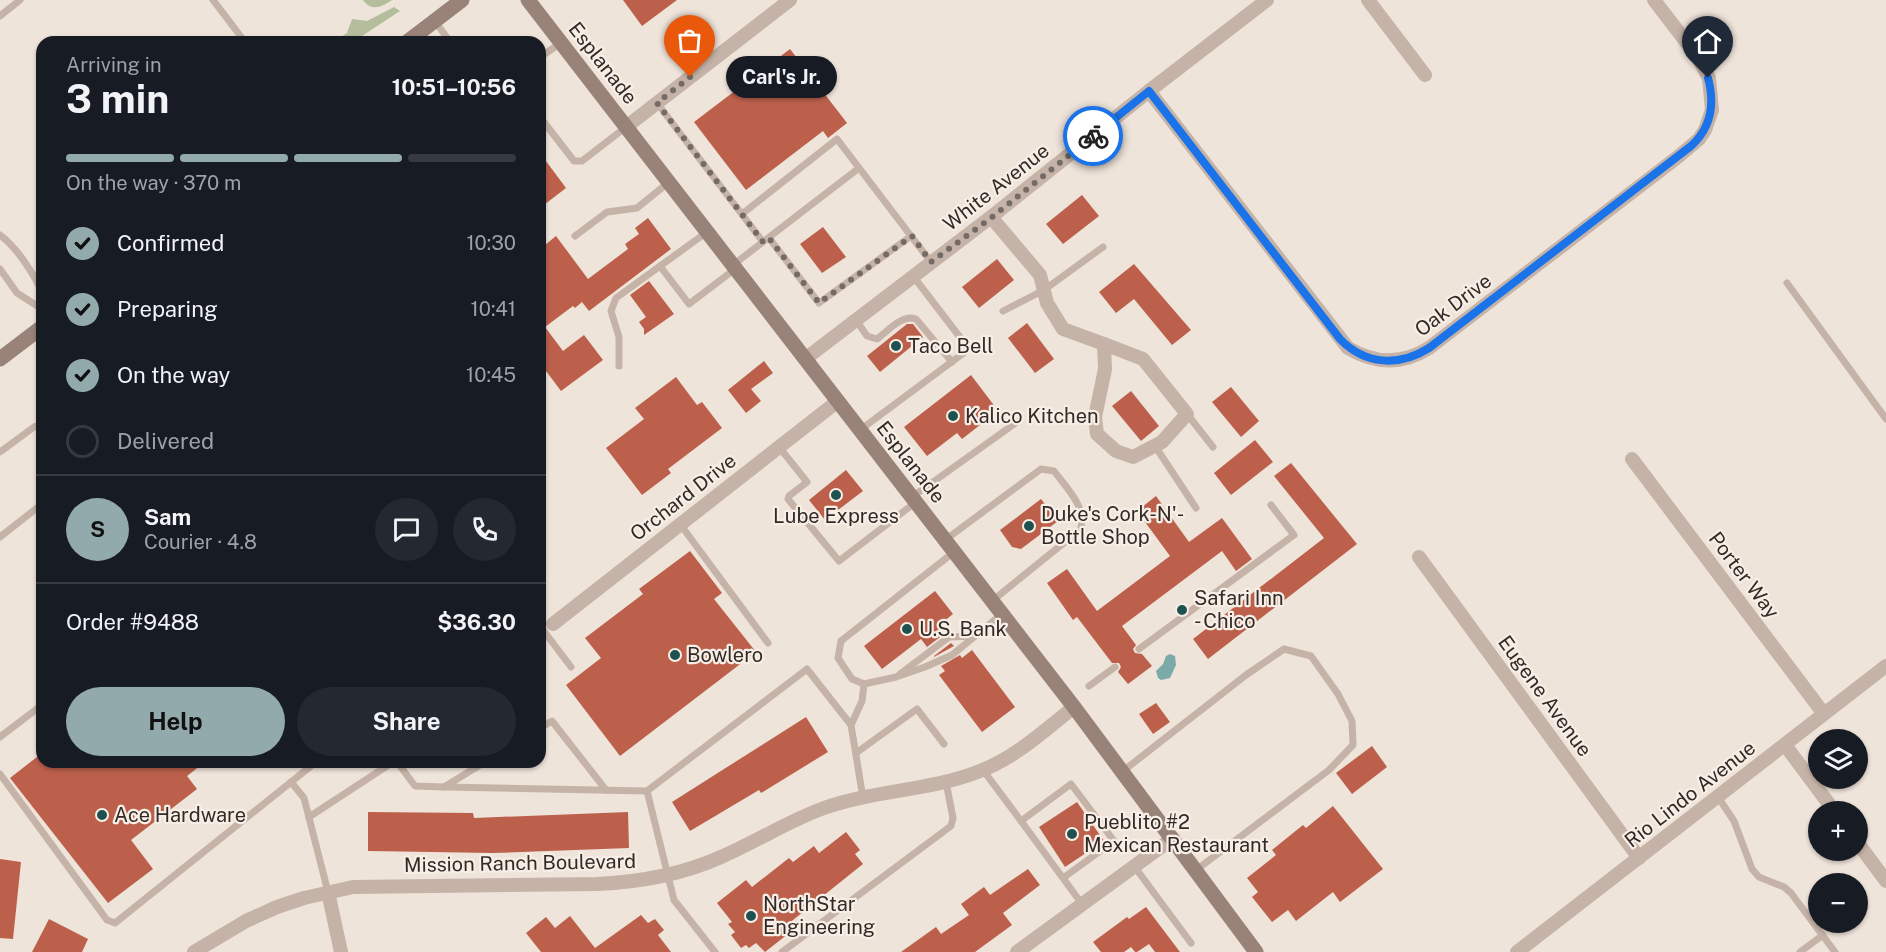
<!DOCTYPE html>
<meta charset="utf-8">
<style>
:root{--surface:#171b24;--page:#242831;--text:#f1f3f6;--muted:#9ea1a6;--line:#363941;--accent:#93aaac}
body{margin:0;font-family:"Public Sans",sans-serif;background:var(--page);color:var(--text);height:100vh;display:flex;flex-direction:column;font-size:22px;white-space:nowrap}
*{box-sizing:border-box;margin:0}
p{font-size:20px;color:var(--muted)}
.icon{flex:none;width:33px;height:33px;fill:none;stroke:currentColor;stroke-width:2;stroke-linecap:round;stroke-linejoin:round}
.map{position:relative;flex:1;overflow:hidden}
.sheet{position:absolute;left:36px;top:36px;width:510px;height:732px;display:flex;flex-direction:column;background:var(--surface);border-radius:18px;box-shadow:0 2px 4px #0004}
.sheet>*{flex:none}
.fabs{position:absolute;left:1808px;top:729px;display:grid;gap:12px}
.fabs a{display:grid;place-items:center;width:60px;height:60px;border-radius:50%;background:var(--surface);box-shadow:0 2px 4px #0004;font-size:30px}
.pin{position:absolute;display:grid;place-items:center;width:51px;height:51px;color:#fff;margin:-62px -26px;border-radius:50% 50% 50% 0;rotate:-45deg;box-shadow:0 0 6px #0007}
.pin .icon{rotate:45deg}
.courier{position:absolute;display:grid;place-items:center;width:60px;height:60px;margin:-30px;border:4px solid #1a73e8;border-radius:50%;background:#fff;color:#222;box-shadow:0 2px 8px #0007}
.bubble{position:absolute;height:42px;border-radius:21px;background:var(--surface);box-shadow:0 2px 4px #0004;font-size:20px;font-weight:700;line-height:42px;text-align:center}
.headline em{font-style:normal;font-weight:700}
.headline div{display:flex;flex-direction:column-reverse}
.headline{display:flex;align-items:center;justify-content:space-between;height:102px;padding:0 30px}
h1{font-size:39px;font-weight:700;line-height:45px}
.bar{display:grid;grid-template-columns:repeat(4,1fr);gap:9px 6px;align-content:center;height:72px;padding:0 30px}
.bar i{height:8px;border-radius:4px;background:var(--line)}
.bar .on{background:var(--accent)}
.bar p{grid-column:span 4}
.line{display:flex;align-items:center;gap:15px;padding:0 30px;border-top:2px solid var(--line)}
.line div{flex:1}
.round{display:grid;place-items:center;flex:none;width:63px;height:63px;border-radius:32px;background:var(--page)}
ol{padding:0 30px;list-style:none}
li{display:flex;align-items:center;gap:18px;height:66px}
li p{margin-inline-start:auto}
li .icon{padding:6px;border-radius:50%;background:var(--accent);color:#111;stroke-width:4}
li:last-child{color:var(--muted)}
li i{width:33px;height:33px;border:3px solid var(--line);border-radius:50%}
.primary-button{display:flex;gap:12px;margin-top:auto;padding:12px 30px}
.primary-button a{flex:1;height:69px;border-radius:36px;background:var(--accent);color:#111;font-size:24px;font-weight:700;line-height:69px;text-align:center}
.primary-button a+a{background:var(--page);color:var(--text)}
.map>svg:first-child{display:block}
.green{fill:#b4bd9c}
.water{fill:#7caaa9}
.building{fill:#bc604c}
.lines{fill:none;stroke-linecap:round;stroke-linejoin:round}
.lane{stroke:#c6b3a7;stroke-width:7}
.street{stroke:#c6b3a7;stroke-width:14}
.secondary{stroke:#998379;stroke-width:15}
.done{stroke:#756b66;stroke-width:6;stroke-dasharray:0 10.8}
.route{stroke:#1a73e8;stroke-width:8}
.poi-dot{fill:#205151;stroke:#f7eee6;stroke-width:2}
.labels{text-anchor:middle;stroke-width:4.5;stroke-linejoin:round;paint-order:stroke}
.street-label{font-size:20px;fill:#332a27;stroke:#f7eee6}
.poi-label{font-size:20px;fill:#332a27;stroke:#f7eee6;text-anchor:start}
</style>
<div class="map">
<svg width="1886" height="952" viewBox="0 0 1886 952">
<rect width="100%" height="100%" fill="#efe4da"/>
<!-- green -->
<g class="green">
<path d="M363,0H392C382,7 371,12 363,0Z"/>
<path d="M394,7L400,11L353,42H334L347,33L352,19L367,21Z"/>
</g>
<!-- water -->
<path class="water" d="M1170,654L1175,656L1176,665L1170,678L1161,680L1158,678L1156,671L1163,664L1166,656Z"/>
<!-- building -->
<g class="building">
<path d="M623,0H677L642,26Z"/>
<path d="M790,49L847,123L828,138L823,131L746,190L694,122Z"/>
<path d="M540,153L566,188L540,208Z"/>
<path d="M1082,195L1099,216L1063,244L1046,224Z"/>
<path d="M648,218L671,249L589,311L582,302L575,308L573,306L545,327L563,351L584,335L603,360L561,391L540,363V249L556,236L588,279L628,249L625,244L639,234L635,228Z"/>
<path d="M823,227L846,257L822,273L800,244Z"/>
<path d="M997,259L1014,280L979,308L962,287Z"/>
<path d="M1134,264L1191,330L1172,345L1134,299L1116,313L1099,292Z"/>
<path d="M649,281L674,314L644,335V329L639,322L646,317L630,295Z"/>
<path d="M1027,323L1054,359L1035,373L1008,338Z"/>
<path d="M907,324H913L923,337L880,372L867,356Z"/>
<path d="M764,361L773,373L751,389L761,401L746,413L728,390Z"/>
<path d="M971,375L996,408L987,415L989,418L962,439L957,433L927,456L904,427Z"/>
<path d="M676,377L697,405L702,402L722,428L668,469L671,473L642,495L606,448L644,419L635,408Z"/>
<path d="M1231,387L1259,421L1241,437L1212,402Z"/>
<path d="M1131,391L1159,426L1141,441L1112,406Z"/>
<path d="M1255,440L1273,462L1231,495L1214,473Z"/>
<path d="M1291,463L1357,544L1208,659L1193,639L1324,538L1274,476Z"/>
<path d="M846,470L863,491L825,520L809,500Z"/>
<path d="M1156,496L1189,542L1222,518L1252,559L1236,571L1222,551L1122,626L1136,645L1133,649L1135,653L1142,654L1152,666L1128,684L1118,672L1121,667L1119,663H1112L1077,617L1073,620L1047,583L1067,569L1097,611L1170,556L1137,511Z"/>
<path d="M1041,499L1058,521L1021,549L1012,547L1000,530Z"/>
<path d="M690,551L722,593L714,599L756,652L620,756L566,685L601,658L585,638L643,594L639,589Z"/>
<path d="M935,591L953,614L938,626L944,634L927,647L921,639L882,669L864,646Z"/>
<path d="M951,643L954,646L934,657V656Z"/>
<path d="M972,650L1015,707L982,732L939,675L945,671L941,666L960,655L962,658Z"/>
<path d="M1156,703L1170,722L1153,734L1139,714Z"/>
<path d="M806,717L828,752L761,793L759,790L690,831L672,802Z"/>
<path d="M1372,746L1387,767L1352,794L1336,773Z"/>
<path d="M42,753V762H205L187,776L197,789L131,840L153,869L108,903L10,778Z"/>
<path d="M1077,802L1104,841L1065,867L1039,827Z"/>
<path d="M1333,806L1383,869L1340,902L1333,892L1296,921L1288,910L1272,922L1252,897L1258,892L1247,878L1276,855L1272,850L1303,825L1306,828Z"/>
<path d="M368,812L473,813L474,818L628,812L629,848L493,853L368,851Z"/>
<path d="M846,832L860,850L855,854L863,864L783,928L788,934L765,952L756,943L749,948L746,945L741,948L731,935L735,932L728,924L732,922L717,903L746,880L752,887L789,858L793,862L814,846L819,853Z"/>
<path d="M0,859L21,862L13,939L0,938Z"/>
<path d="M1028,869L1040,885L1003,913L1012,925L975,952H901L936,927L941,934L969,915L961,904L984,887L990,895Z"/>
<path d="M1146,907L1180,952H1155L1149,944L1137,952H1135L1131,947L1124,952H1101L1093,942L1127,917L1129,919Z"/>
<path d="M641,915L648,923L655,919L664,930L658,935L671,952H541L526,933L546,917L555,928L570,916L595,948Z"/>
<path d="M49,919L88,939L82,952H32Z"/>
</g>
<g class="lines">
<!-- lane -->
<g class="lane">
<path d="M213,0L245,42"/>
<path d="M0,16L20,0"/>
<path d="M435,21L450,42"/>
<path d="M540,57L561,43"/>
<path d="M657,103L763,242"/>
<path d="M540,117L574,161H582L626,127"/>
<path d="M742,214L837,139L911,236"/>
<path d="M0,235C18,248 32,272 42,291"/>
<path d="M575,236L607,212L637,208L669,182"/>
<path d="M769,238L819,303L911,236L931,262"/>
<path d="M733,265L859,168"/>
<path d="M660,266L689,304L735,269"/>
<path d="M0,269L17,293L42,309"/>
<path d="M1787,283L1886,419"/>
<path d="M1003,311L1044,290L1103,247"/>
<path d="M856,320L867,336L877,339C888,331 902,314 916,319L952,362"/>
<path d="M619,366V337L611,311L616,298L707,232"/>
<path d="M1187,414L1213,447"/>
<path d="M860,430L969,349L913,276"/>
<path d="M1155,446L1196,508"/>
<path d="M779,447L807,482L789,496L788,499L839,561L916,502"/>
<path d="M0,452L34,427L38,426L42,429"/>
<path d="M912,497L1017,422"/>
<path d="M680,524L768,643"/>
<path d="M0,537L42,504"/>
<path d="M945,540L1041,469L1054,471C1068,490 1085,504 1081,529L992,601"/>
<path d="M954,552L841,641L838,658L852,679L864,684L896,677L925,667L952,655L1002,614"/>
<path d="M540,626L571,667"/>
<path d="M1139,649L1294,535L1271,505"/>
<path d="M900,674L949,637L975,636"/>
<path d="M1089,686L1115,667"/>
<path d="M540,728L552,721L606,790"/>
<path d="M0,737L42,705"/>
<path d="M856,753L917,709L944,744"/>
<path d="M397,762L415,786L444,787"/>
<path d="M485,762L444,787L647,791"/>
<path d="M983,770L1021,821"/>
<path d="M1123,771L1246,675L1284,649L1311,656L1338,694L1352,721L1353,745L1329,770L1196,870"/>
<path d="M0,774L107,920L115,923L316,762"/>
<path d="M291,782L304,798L328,892"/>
<path d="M1718,797L1734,821L1752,869L1759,877L1784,887L1791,893L1835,952"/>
<path d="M863,798L851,725L862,701L864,684"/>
<path d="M309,817L393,762"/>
<path d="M1134,866L1191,943"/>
<path d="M1063,878L1114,841L1071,784L1021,821L1082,904"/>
<path d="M715,952L674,900L647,791L807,669L851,725"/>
<path d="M782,952L951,826L953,818L946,782"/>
<path d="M1800,952L1823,935"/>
</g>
<!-- street -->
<g class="street">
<path d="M1368,0L1425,75"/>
<path d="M1149,91L1348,348C1375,364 1402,365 1429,348L1679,156L1699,139L1705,130L1712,110L1709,78L1697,56L1654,0"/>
<path d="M626,127L790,0"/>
<path d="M991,217L1040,275L1047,303L1063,329L1104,344"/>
<path d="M1104,344L1143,359L1187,414L1162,442L1133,457L1116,451L1097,434L1095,417L1105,369Z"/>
<path d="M805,359L991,217L1149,91L1267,0"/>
<path d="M1632,459L1824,714"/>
<path d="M1419,557L1639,858"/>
<path d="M553,624L838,401"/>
<path d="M1785,745L1835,812"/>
<path d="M1857,842L1886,881"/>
<path d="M328,892L341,952"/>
<path d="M194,952L246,921L277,907L304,898L353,887L597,884C640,882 681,875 721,857C756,842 788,821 824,808C875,790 930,791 980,771C1015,758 1045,730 1074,707"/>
<path d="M1017,952L1173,838"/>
<path d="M1517,952L1886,666"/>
</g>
<!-- secondary -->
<g class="secondary">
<path d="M528,0L1074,707L1256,952"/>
<path d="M407,42L462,0"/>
<path d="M0,359L42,327"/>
</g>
</g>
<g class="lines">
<!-- done -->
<path class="done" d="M690,77L657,103L763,242L769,238L819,303L912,236L931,262L991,218L1093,136"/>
<!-- route -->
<path class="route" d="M1093,136L1149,91L1340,339C1365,365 1399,367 1429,348L1691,146C1712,127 1715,104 1708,78"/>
</g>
<!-- markers -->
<g class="poi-dot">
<circle cx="896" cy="346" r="6"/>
<circle cx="953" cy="416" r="6"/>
<circle cx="836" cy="495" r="6"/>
<circle cx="1029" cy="526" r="6"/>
<circle cx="1182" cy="610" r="6"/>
<circle cx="907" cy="629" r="6"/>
<circle cx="675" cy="655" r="6"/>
<circle cx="102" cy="815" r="6"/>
<circle cx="1072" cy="834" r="6"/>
<circle cx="751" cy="916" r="6"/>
</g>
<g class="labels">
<!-- street labels -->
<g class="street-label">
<text transform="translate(603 63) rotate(52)" y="7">Esplanade</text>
<text transform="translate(996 187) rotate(-38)" y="7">White Avenue</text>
<text transform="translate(1453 305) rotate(-37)" y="7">Oak Drive</text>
<text transform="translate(911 462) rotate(52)" y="7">Esplanade</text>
<text transform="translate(683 497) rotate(-38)" y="7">Orchard Drive</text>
<text transform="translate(1744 575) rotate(53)" y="7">Porter Way</text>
<text transform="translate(1545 696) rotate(54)" y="7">Eugene Avenue</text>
<text transform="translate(1690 794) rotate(-38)" y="7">Rio Lindo Avenue</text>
<text transform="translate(520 863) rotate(-1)" y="7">Mission Ranch Boulevard</text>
</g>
<!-- poi labels -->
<g class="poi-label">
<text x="908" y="353">Taco Bell</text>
<text x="965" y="423">Kalico Kitchen</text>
<text x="1041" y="521">Duke's Cork-N'-<tspan x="1041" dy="23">Bottle Shop</tspan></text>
<text x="836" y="523" text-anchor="middle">Lube Express</text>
<text x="1194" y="605">Safari Inn<tspan x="1194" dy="23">- Chico</tspan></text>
<text x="919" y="636">U.S. Bank</text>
<text x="687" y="662">Bowlero</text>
<text x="114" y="822">Ace Hardware</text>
<text x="1084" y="829">Pueblito #2<tspan x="1084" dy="23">Mexican Restaurant</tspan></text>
<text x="763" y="911">NorthStar<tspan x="763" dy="23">Engineering</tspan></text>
</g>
</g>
</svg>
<div class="fabs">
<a><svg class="icon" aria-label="layers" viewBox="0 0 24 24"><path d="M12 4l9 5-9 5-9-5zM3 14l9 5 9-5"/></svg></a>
<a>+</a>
<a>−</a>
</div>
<div class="pin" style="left:690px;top:77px;background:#ea580c"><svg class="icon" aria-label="bag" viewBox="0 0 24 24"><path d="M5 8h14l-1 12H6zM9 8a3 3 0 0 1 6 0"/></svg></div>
<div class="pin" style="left:1708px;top:78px;background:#1f2937"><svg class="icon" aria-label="home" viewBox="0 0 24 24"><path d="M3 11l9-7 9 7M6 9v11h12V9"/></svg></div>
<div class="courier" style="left:1093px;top:136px"><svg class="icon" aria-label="bike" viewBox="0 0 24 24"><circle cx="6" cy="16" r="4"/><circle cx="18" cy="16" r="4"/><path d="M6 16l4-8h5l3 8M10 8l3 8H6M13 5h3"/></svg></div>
<div class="bubble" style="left:726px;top:56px;width:111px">Carl's Jr.</div>
<section class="sheet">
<div class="headline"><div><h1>3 min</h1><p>Arriving in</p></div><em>10:51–10:56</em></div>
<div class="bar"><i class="on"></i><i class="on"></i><i class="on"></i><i></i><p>On the way · 370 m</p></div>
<ol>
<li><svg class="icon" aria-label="check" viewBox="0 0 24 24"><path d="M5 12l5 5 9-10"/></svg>Confirmed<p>10:30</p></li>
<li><svg class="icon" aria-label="check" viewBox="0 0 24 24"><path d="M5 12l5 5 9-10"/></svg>Preparing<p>10:41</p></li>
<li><svg class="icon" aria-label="check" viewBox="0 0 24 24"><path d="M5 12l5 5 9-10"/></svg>On the way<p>10:45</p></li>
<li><i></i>Delivered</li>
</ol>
<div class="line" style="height:108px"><b class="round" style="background:var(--accent);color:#111">S</b><div><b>Sam</b><p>Courier · 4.8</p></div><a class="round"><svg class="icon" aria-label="chat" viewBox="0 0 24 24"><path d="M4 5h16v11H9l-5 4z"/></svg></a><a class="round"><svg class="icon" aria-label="phone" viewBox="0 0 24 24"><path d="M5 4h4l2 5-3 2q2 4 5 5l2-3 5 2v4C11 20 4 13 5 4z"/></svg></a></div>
<div class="line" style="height:78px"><div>Order #9488</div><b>$36.30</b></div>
<div class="primary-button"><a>Help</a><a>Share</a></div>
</section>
</div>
